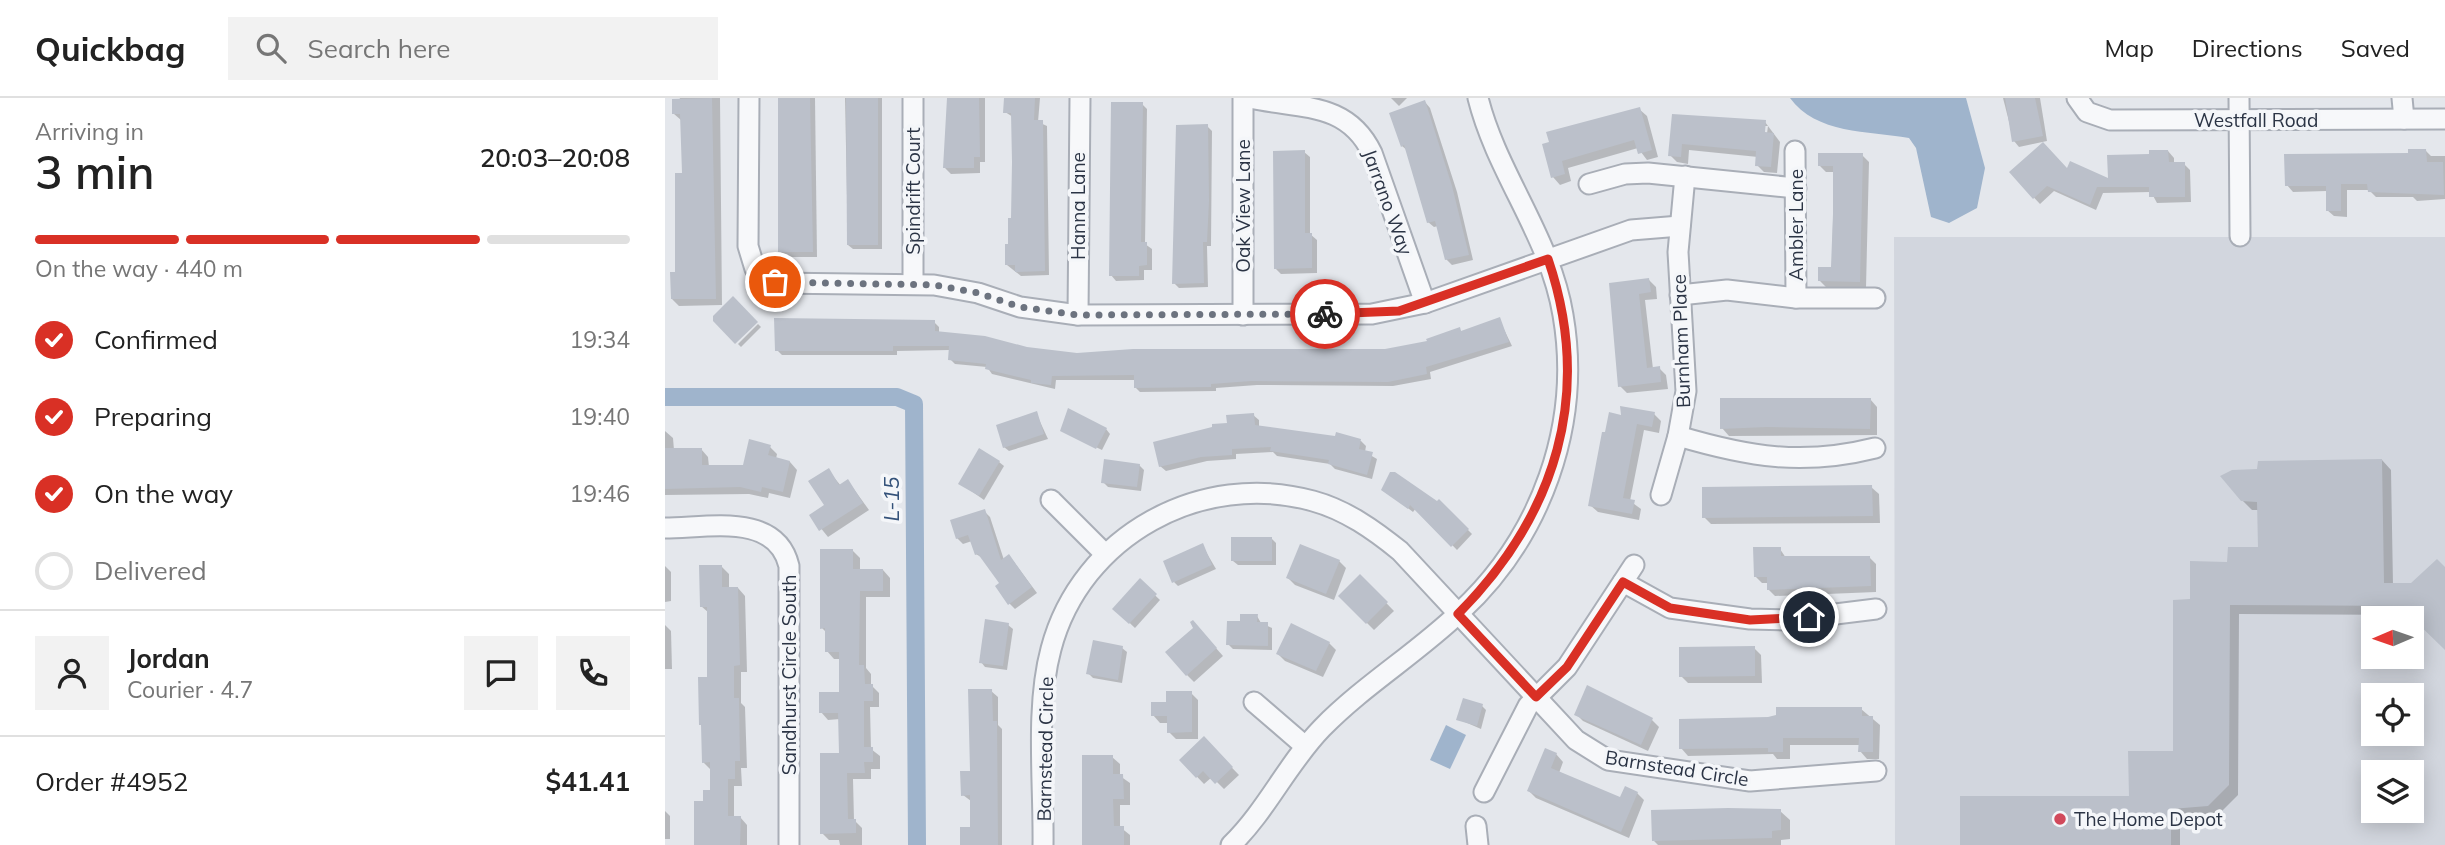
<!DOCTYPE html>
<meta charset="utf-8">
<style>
:root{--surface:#fff;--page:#f2f2f2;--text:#222;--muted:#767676;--line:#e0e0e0;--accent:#d93025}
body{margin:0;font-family:Mulish,sans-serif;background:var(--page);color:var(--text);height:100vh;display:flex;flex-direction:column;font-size:26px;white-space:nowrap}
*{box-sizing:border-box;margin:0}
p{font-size:23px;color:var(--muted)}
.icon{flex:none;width:38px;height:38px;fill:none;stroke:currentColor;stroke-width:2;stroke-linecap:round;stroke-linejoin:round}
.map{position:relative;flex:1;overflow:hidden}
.panel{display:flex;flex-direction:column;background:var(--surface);width:665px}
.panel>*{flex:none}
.needle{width:46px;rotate:268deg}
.buttons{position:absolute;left:1696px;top:508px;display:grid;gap:14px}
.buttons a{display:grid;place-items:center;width:63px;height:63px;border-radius:0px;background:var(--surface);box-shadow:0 4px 18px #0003;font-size:35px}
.pin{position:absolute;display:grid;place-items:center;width:60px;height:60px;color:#fff;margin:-30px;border:4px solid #fff;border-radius:50%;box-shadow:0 2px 7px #0007}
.courier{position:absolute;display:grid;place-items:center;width:70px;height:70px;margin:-35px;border:5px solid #d93025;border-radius:50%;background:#fff;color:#222;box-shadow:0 2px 9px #0007}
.overview em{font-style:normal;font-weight:600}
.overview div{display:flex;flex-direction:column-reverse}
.overview{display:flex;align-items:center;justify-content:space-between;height:119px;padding:0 35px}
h1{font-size:46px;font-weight:600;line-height:52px}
.bar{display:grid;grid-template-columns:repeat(4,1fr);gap:10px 7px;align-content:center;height:84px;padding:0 35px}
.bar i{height:9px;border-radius:5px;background:var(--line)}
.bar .active{background:var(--accent)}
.bar p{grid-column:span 4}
.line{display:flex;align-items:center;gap:18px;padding:0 35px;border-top:2px solid var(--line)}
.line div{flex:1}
.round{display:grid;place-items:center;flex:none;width:74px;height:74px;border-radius:0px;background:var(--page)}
ol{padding:0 35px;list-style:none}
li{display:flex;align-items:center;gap:21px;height:77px}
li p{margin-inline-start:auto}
li .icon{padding:7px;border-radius:50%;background:var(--accent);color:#fff;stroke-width:4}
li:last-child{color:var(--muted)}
li i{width:38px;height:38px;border:4px solid var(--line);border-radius:50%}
header{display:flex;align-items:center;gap:42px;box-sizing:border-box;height:98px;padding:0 35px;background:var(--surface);border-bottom:2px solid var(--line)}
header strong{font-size:33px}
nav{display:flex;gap:38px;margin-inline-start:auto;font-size:24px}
.search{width:490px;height:63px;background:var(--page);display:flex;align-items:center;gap:18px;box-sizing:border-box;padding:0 24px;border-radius:0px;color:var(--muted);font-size:26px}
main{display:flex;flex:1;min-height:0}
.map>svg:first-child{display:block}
.built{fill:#d2d6de;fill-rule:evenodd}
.water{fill:#9fb4cc}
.shadow{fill:#0003;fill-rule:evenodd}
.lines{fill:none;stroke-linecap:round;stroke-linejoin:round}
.canal{stroke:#9fb4cc;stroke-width:18}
.building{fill:#bbc0ca}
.minor-casing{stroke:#a9aeb7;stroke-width:23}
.minor{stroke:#f7f8fa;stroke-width:19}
.done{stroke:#6c737f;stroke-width:7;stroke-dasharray:0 12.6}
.route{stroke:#d93025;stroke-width:9}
.poi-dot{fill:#d1495b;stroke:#f4f6f9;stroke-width:2.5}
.labels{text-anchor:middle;stroke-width:7;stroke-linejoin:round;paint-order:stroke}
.street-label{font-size:19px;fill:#2b3445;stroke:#f4f6f9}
.poi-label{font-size:19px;fill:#2b3445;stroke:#f4f6f9;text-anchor:start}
.water-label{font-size:21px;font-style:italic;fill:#34527a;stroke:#f4f6f9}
</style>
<header>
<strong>Quickbag</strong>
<div class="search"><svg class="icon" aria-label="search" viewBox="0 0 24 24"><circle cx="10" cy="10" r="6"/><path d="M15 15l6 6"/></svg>Search here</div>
<nav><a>Map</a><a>Directions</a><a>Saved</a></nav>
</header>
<main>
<section class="panel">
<div class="overview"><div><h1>3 min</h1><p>Arriving in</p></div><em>20:03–20:08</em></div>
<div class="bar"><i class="active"></i><i class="active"></i><i class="active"></i><i></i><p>On the way · 440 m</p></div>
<ol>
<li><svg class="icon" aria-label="check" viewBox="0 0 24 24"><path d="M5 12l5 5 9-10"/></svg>Confirmed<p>19:34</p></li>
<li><svg class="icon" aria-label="check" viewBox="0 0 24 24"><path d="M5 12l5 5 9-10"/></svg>Preparing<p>19:40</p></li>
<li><svg class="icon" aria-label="check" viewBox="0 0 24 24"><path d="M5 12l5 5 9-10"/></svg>On the way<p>19:46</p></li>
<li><i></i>Delivered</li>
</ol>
<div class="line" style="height:126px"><a class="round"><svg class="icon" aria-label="person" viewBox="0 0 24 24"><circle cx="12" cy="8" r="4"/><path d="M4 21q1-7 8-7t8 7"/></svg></a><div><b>Jordan</b><p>Courier · 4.7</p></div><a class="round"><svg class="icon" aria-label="chat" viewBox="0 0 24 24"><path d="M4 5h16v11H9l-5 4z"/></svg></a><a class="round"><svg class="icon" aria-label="phone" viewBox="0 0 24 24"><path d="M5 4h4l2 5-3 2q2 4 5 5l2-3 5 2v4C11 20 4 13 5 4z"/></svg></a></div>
<div class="line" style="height:91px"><div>Order #4952</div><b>$41.41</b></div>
</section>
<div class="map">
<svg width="1780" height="747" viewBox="0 0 1780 747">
<rect width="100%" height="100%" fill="#e4e7ec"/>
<!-- built -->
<path class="built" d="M1229,139H1780V747H1230ZM1708,520H1746V558H1708ZM1708,597H1746V635H1708ZM1708,674H1746V712H1708Z"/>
<!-- water -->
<g class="water">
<path d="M1125,0H1301L1320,70L1312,110L1284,125L1266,119L1251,50L1244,40C1203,33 1151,36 1125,0Z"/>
<path d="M781,627L801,637L785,671L765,662Z"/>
</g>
<!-- shadow -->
<g class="shadow">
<path d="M15,0H55L57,207L14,208L7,201L12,176L18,76L16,22L9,16Z"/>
<path d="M115,0H150L152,159H120L115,153Z"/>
<path d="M180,0H217V151H188L183,147Z"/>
<path d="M283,0H320V64H315V75L286,76L280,70Z"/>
<path d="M341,0H375L373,24L382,28L384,177L356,178L342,167L348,122V19L340,14Z"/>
<path d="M726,0H742L734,8Z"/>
<path d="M1338,0H1375L1382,43L1354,49L1349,43Z"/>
<path d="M760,4L765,10L792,94L808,162L787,167L781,161L773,128L769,129L763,124L743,53L737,48Z"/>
<path d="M477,6L482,11L480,146L487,151V172H479V182L451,183L446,177Z"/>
<path d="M974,11L982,18L993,59L982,62L973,50L903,70L906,83L895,87L888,79L879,47Z"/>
<path d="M1008,17L1100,24L1115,44L1112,75L1099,74L1092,67L1093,59L1024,52L1023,66L1012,64L1005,57ZM1099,28H1103L1101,43Z"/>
<path d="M542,28L547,33L546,148H542L543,189L514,190L509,185Z"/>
<path d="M1503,53L1509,60V66H1519L1525,72L1526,104L1492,105L1486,94L1438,95L1431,112L1389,93L1375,106L1346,75L1402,73L1444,82L1486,58Z"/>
<path d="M1761,53L1766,58H1780V101L1752,103L1748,99H1711L1704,92H1682V119L1669,118L1662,112V93L1628,94L1622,87Z"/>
<path d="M639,54L645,59V136L652,142V175L616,176L610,170Z"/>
<path d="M1197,57L1204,64L1201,190L1161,189L1155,183L1167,171L1169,74H1161L1155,68Z"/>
<path d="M984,182L991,189L992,201L980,202L988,271L994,270L1001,277L1003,291L962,295L955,288L946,186Z"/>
<path d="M834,221L847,248L765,274L766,281L728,288L592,287L551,290V293L475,294L470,289V282H391L390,291L327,276L322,269L290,266L285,261V252L232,253V257H117L112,252L269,224L274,229V235L361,251L412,257L721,253L765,245L794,231L797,234Z"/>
<path d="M93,226L96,229L76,249L73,246Z"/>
<path d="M1205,301L1212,309V337L1064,338L1057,330Z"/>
<path d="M371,315L383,341L344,353L339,349Z"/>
<path d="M989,316L996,323L994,335L979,332L965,403L976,411L974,422L933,414L925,407L958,319Z"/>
<path d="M588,317L594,322V329L696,343L701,348L700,354L712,361L707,381L670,371L665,366L612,358L608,354L571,356V361L542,363L501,373L495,368L564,326Z"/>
<path d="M441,331L445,336L437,352L397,333Z"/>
<path d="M0,333L8,340L9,352L36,351L43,359L44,369L79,368L105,349L112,356L111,361L125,364L132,372L125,400L104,395L103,400L84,396L0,397Z"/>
<path d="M1717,362L1726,372L1728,487H1747L1780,471V550L1747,517L1574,516L1573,697L1553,717L1515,720V747H1297L1465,700L1510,655L1527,503L1564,466L1595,451L1594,412H1587L1577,402Z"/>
<path d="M334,364L339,368L319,402L295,385Z"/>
<path d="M474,367L479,372L476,393L443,389L438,384Z"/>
<path d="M163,372L176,388L183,383L204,412L163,439L146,418L161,408Z"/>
<path d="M726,376L772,405L774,403L807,436L792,452L751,410L748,414L718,391Z"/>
<path d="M1206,389L1214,396L1215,425L1046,426L1039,419Z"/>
<path d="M319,413L325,419L339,462L349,464L372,495L350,511L344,505L336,486L319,461L311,456L307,443L298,446L292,440Z"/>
<path d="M606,440L611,445V467H573L568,463Z"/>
<path d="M537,447L551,471L513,488L509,484Z"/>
<path d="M1115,451L1121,460L1204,459L1211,466V494L1110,498L1103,491V485H1097L1090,478Z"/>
<path d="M187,452L195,460V473L218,472L225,480V499H201V570L206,576V587L214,595V609H205L206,651L215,658V671H206V681H188L189,722L197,730V747H175L174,742H164L157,735L176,656L175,621L163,622L156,614L176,595L175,561H169L162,553V535L157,530Z"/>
<path d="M674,463L681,470L669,502L630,487L623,480Z"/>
<path d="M0,468L6,474V503L0,504Z"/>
<path d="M57,469L64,476V490H73L80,498L82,574H76V605L80,609L82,670H76L77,688H69V719H75L82,727V747H40L39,705L46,694V672L38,664L44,580V515L36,508Z"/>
<path d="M695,478L729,513L709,532L675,498Z"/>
<path d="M475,483L495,502L470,530L450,511Z"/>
<path d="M592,518L596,525L607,530V552L568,551L563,546L576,525Z"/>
<path d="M0,527L6,533L7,571H0Z"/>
<path d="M343,527L348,531L342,572L320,569L316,564Z"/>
<path d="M530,530L535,532L558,558L529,584L522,577Z"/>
<path d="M664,545L671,552L658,579L620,563L613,556Z"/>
<path d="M457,550L462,554L457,585L428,580L423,575Z"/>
<path d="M1089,550L1096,557L1097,585H1023L1016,578Z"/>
<path d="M326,593L333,599V627L337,631V747H297L307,731L306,703L298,697L307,675Z"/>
<path d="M526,595L533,602V641H511L504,634V625H495L488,617Z"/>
<path d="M817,608L821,612L816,631L793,621Z"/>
<path d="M1196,611L1215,627L1214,661H1202L1195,653V647H1125V661H1112L1108,656L1023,658L1016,650L1104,621Z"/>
<path d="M911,616L987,622L994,629L983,653L918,623Z"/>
<path d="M539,641L574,677L559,691L547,679L539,686L516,662Z"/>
<path d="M891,656L898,664L894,675L956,702L972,695L979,702L964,740L871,700L864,693Z"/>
<path d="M447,659L455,666V678L465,685V707H455V729L465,737V747H419Z"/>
<path d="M0,713L5,718V741H0Z"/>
<path d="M1115,713L1125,722V741L1116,742V747H993L989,743Z"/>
</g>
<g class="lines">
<!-- canal -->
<path class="canal" d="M0,299H232L249,306L252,747"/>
</g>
<!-- building -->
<g class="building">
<path d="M47,0L51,201H6L5,174H10V75H17L15,16H7V1Z"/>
<path d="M113,0H145L148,154H113Z"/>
<path d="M181,0H213V147H182Z"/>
<path d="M282,0H314L315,59H309V70H278Z"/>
<path d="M339,0H370L369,22H378L380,173L350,174V167H340V146H343V120H346L347,64L346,15H338Z"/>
<path d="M1340,0H1370L1378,38L1347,44Z"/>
<path d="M760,2L787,88L804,157L780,162L770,123L762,125L739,47L736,49L724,15Z"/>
<path d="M446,4H478L476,144H482V167L474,168V178H444Z"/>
<path d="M975,9L987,52L973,56L969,42L897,63L900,76L886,80L877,46L884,44L881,34Z"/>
<path d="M1007,16L1101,22L1100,34L1109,35L1106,69L1090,68L1091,53L1017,46L1016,59L1003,58Z"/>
<path d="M543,26L544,103L542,144H538L539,185L507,186L511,27Z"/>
<path d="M1378,44L1402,70L1405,63L1443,80L1442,57L1484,56V52H1503L1504,64H1520V99H1484V89H1432L1425,107L1382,88L1368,101L1344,74Z"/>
<path d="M1743,51H1761L1762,64H1778L1779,97L1703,94L1702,86H1676V113H1661V88H1620L1619,56L1743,55Z"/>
<path d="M640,52V135H647V170L609,171L608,53Z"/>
<path d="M1153,55H1198L1195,184L1153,183V169H1166L1168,116V68H1153Z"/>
<path d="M984,180L986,194L974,196L982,270L995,268L996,284L953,289L944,185Z"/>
<path d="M68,198L93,224L70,246L48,223V218Z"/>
<path d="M835,219L844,244L761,269L762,276L723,284L586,283L546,286V289L469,290V277L387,278L386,287L366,285V282L320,271L321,266L283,262L284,248H228V253H110L109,220L270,222V233L320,238L362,249L412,255L468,251H720L762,243L761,241L795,229L796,233Z"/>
<path d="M1055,300H1206L1205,331L1102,329L1055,331Z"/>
<path d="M955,308L990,314L987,329L972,326L958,400L970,402L967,416L923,408L937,334H940L944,314L956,317Z"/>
<path d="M403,310L442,330L431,351L395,333Z"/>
<path d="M372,313L379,336L338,350L331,327Z"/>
<path d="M589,315L590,327L670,338L671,334L696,341L694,351L708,354L702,377L663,366L664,362L605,353L606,349L567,351V357L536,359L494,369L488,344L547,329V326L562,325L561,317Z"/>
<path d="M84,341L106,347L103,357L125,363L118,394L97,389L96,394L75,389L0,391V350H37V367H78Z"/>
<path d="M314,350L335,363L314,398L293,386Z"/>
<path d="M439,361L475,366L472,389L436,385Z"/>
<path d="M1717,361L1719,485H1746L1772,461L1780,469V552L1746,519L1745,508L1565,507L1564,687L1543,708L1506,711V747H1295V698H1464L1463,653H1508V502L1525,501V463L1562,464L1563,449H1593L1592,404L1576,403L1555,378L1567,372L1592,371L1593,363Z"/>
<path d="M164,370L174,387L183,381L198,405L154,433L144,417L159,407L143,383Z"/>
<path d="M725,374H730L772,403L774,401L804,431L786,449L745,407L743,411L716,392Z"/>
<path d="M1207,387L1208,418L1037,420V389Z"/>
<path d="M320,411L336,462L344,456L367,489L343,507L330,488L334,485L313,456L310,457L303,437L291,441L285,422Z"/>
<rect x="566" y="439" width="41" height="24"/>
<path d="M538,445L547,467L507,485L498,463Z"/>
<path d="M635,446L675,462L661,496L621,480Z"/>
<path d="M1088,449H1116V458H1205L1206,488L1102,492V479H1089Z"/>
<path d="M155,451H188V471H218V493H195L194,567H199L200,586H208V603H199V649H208V664H199L200,675H182L183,721H191V735L155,736V655H174L173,615H154V594H174V554H160V530L155,531Z"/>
<path d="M34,467H57V489H73L75,567L69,568V600H74L75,663H70V681H63V718H76L75,747H29V703H38V692H45V664L37,665L36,627H34L33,579H42V509H35Z"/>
<path d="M695,476L723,504L701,526L673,498Z"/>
<path d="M475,480L492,496L464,526L447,511Z"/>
<path d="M575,516H593L592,524H603V548L561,547L562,523H575Z"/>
<path d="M320,521L344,525L338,568L314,565Z"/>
<path d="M528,522L552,550L521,578L500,554L528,530L525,524Z"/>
<path d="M626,525L665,544L651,573L611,556Z"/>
<path d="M428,542L458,548L453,582L421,576Z"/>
<path d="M1090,548V578L1014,579V549Z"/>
<path d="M922,587L988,620L976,647L909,617Z"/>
<path d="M303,591H327L328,623H332L333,747H295V729H305V697L296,698L295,673H305Z"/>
<path d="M501,593H527V634L502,635V618H486V604H501Z"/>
<path d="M798,600L818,606L812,628L791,622Z"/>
<path d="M1111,609H1197V618H1208V654H1193L1194,640H1118V654H1103V650L1014,651V621L1103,619L1111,617Z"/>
<path d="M539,638L568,669L550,686L538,673L531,680L514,662Z"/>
<path d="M880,650L892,655L886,670L955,699L960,688L973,694L956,734L862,693Z"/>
<path d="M417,657H448V676H458L459,701H448L449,728H459V747H417Z"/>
<path d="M1063,710L1116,711V732L1107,733V740L987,743L986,712Z"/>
</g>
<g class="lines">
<defs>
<g id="minor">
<path d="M84,0L83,148L90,171L110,185L269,187L313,195L355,209L413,217L707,216L760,205L966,132L1015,128"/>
<path d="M248,0V186"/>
<path d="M585,0C635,11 682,3 707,55L760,205"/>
<path d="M1412,0L1422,14L1445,22L1780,21"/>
<path d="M1574,0L1575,138"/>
<path d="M1737,0L1739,21"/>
<path d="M1130,53L1131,200"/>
<path d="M924,86L960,76L983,75L1131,90"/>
<path d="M1015,197L1062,192L1131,200H1210"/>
<path d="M413,217L415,0"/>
<path d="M578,217V0"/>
<path d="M1013,338C1084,359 1138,368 1210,350"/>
<path d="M996,397L1013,338L1021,293L1013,154L1020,78"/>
<path d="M386,402L440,456"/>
<path d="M0,430C43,430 111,414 124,468V747"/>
<path d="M958,484L1005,510L1085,521L1122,522L1211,511"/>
<path d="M589,604L640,648"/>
<path d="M819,694L863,608L902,569L969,467"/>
<path d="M811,728L813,747"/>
<path d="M378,747C379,686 370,610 386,551C416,437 537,372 648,403C681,412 709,432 735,453L911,642L943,662L1085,683L1211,673"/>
<path d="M566,747C602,712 622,666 657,630C699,587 751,556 795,514C876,439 917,327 898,217C885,138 832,76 813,0"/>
</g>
</defs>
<!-- minor casing -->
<use href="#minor" class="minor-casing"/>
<!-- minor -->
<use href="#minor" class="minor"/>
</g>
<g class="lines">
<!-- done -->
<path class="done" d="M110,184L270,187L313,195L355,209L413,217L660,216"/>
<!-- route -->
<path class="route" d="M660,216L734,213L883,161C929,296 891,417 793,516L871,599L902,569L958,484L1005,510L1085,522L1144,519"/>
</g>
<!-- markers -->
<circle class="poi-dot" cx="1395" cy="721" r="7"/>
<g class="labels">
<!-- street labels -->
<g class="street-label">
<text x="1591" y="29">Westfall Road</text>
<text transform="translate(248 93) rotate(-90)" y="7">Spindrift Court</text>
<text transform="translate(723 104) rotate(70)" y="7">Jarrano Way</text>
<text transform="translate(413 108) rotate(-90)" y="7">Hanna Lane</text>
<text transform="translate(578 108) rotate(-90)" y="7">Oak View Lane</text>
<text transform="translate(1131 127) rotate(-90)" y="7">Ambler Lane</text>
<text transform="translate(1016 243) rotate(-92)" y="7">Burnham Place</text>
<text transform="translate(124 577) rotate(-90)" y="7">Sandhurst Circle South</text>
<text transform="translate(380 651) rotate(-89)" y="7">Barnstead Circle</text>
<text transform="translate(1012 670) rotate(9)" y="7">Barnstead Circle</text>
</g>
<!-- poi labels -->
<g class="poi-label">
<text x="1409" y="728">The Home Depot</text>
</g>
<!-- water labels -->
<g class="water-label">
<text transform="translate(227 401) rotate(-90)" y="7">L-15</text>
</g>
</g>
</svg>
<div class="buttons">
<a><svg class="needle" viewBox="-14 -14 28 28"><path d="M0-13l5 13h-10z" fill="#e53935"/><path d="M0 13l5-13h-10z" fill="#767676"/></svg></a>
<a><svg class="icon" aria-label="locate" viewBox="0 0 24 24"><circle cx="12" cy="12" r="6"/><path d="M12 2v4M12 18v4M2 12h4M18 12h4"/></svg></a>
<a><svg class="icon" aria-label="layers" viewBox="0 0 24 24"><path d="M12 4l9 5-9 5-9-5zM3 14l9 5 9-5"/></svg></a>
</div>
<div class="pin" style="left:110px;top:184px;background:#ea580c"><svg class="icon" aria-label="bag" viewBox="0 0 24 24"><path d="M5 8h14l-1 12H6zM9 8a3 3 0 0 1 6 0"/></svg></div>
<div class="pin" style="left:1144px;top:519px;background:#1f2937"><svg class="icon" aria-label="home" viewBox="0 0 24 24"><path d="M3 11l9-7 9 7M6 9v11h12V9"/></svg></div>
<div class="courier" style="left:660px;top:216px"><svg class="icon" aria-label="bike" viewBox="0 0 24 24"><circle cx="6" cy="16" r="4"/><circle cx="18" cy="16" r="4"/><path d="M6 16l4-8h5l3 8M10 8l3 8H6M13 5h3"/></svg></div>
</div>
</main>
